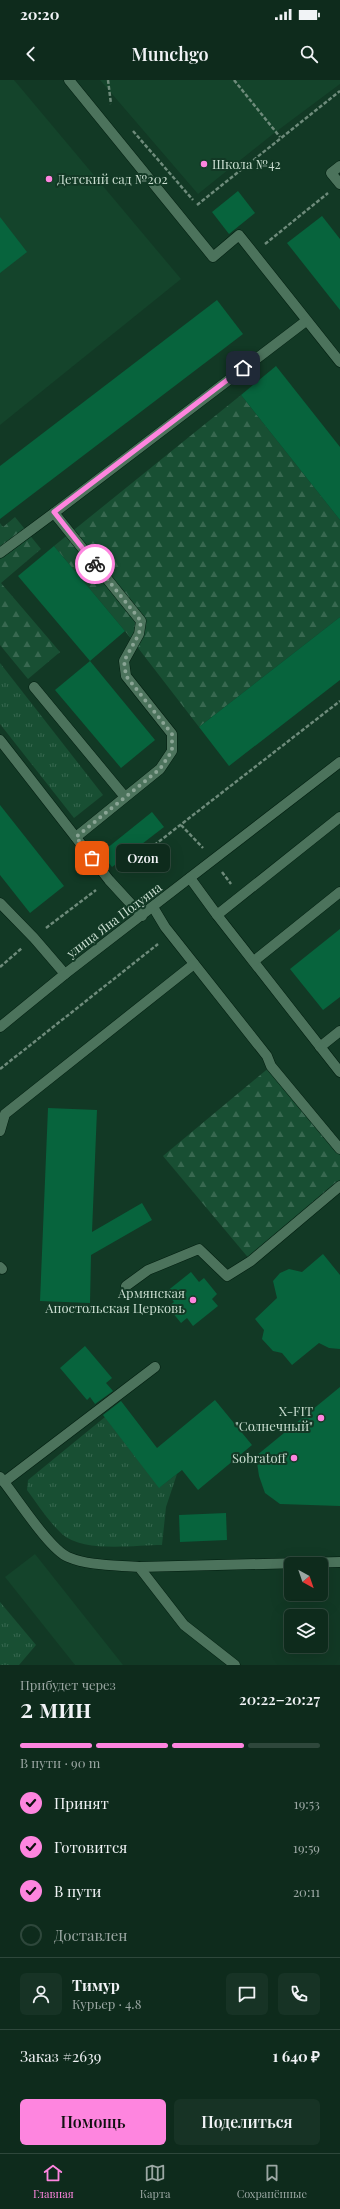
<!DOCTYPE html>
<html lang="ru">
<meta charset="utf-8">
<style>
:root{--surface:#0e2b1c;--page:#173325;--text:#f1f3f6;--muted:#9ba7a3;--line:#2e473b;--accent:#fe85df}
body{margin:0;font-family:"Playfair Display",serif;background:var(--page);color:var(--text);height:100vh;display:flex;flex-direction:column;font-size:15px;white-space:nowrap}
*{box-sizing:border-box;margin:0}
p{font-size:13px;color:var(--muted)}
.icon{flex:none;width:22px;height:22px;fill:none;stroke:currentColor;stroke-width:2;stroke-linecap:round;stroke-linejoin:round}
.map{position:relative;height:1585px;overflow:hidden}
.drawer{display:flex;flex-direction:column;background:var(--surface);flex:1}
.drawer>*{flex:none}
.needle{width:26px;rotate:140deg}
.tools{position:absolute;left:284px;top:1477px;display:grid;gap:8px}
.tools a{display:grid;place-items:center;width:44px;height:44px;border-radius:6px;background:var(--surface);box-shadow:0 4px 16px #0002,0 0 0 1px var(--line);font-size:20px}
.pin{position:absolute;display:grid;place-items:center;width:34px;height:34px;color:#fff;margin:-17px;border-radius:8px;box-shadow:0 2px 6px #0006}
.courier{position:absolute;display:grid;place-items:center;width:40px;height:40px;margin:-20px;border:3px solid #fe85df;border-radius:50%;background:#fff;color:#222;box-shadow:0 1px 5px #0007}
.bubble{position:absolute;height:28px;border-radius:6px;background:var(--surface);box-shadow:0 4px 16px #0002,0 0 0 1px var(--line);font-size:13px;font-weight:600;line-height:28px;text-align:center}
.overview em{font-style:normal;font-weight:600}
.overview div{display:flex;flex-direction:column-reverse}
.overview{display:flex;align-items:center;justify-content:space-between;height:68px;padding:0 20px}
h1{font-size:26px;font-weight:600;line-height:30px}
.bar{display:grid;grid-template-columns:repeat(4,1fr);gap:6px 4px;align-content:center;height:48px;padding:0 20px}
.bar i{height:5px;border-radius:3px;background:var(--line)}
.bar .selected{background:var(--accent)}
.bar p{grid-column:span 4}
.line{display:flex;align-items:center;gap:10px;padding:0 20px;border-top:1px solid var(--line)}
.line div{flex:1}
.round{display:grid;place-items:center;flex:none;width:42px;height:42px;border-radius:6px;background:var(--page)}
ol{padding:0 20px;list-style:none}
li{display:flex;align-items:center;gap:12px;height:44px}
li p{margin-inline-start:auto}
li .icon{padding:4px;border-radius:50%;background:var(--accent);color:#111;stroke-width:4}
li:last-child{color:var(--muted)}
li i{width:22px;height:22px;border:2px solid var(--line);border-radius:50%}
.action{display:flex;gap:8px;margin-top:auto;padding:8px 20px}
.action a{flex:1;height:46px;border-radius:6px;background:var(--accent);color:#111;font-size:16px;font-weight:600;line-height:46px;text-align:center}
.action a+a{background:var(--page);color:var(--text)}
.status{display:flex;justify-content:space-between;align-items:center;height:28px;padding:0 20px;background:var(--surface);direction:ltr}
.status svg{height:11px;fill:currentColor}
header{display:flex;justify-content:space-between;align-items:center;height:52px;padding:0 20px;background:var(--surface);font-size:18px;font-weight:600}
.tabs{display:flex;justify-content:space-around;align-items:center;height:56px;border-top:1px solid var(--line);background:var(--surface);font-size:11px;color:var(--muted)}
.tabs a{display:grid;justify-items:center;gap:2px}
.tabs .selected{color:var(--accent)}
.map>svg:first-child{display:block}
.built{fill:#14442b}
.grass{fill:url(#grass-tufts)}
.forest{fill:url(#forest-firs)}
.building{fill:#07643d}
.lines{fill:none;stroke-linecap:round;stroke-linejoin:round}
.lane-casing{stroke:#021e10;stroke-width:11}
.street-casing{stroke:#021e10;stroke-width:11}
.path{stroke:#6e8b7b;stroke-width:2.5;stroke-dasharray:4 2;stroke-linecap:butt}
.lane{stroke:#4c735c;stroke-width:10}
.street{stroke:#4c735c;stroke-width:10}
.done{stroke:#89a494;stroke-width:4;stroke-dasharray:0 7.2}
.route{stroke:#fe85df;stroke-width:5}
.poi-dot{fill:#fe85df;stroke:#123925;stroke-width:1.5}
.labels{text-anchor:middle;stroke-width:4;stroke-linejoin:round;paint-order:stroke}
.poi-label{font-size:13px;fill:#c9ddd0;stroke:#123925;text-anchor:end}
.street-label{font-size:13px;fill:#c9ddd0;stroke:#123925}
</style>
<div class="status"><b>20:20</b><svg viewBox="0 0 49 12"><path d="M0 12V9h3v3zM5 12V6h3v6zM10 12V3h3v9zM15 12V0h3v12zM26 1h20v11H26zM47 4h2v5h-2z"/></svg></div>
<header><svg class="icon" aria-label="back" viewBox="0 0 24 24"><path d="M15 5l-7 7 7 7"/></svg>Munchgo<svg class="icon" aria-label="search" viewBox="0 0 24 24"><circle cx="10" cy="10" r="6"/><path d="M15 15l6 6"/></svg></header>
<div class="map">
<svg width="340" height="1585" viewBox="0 0 340 1585">
<defs>
<pattern id="grass-tufts" width="24" height="20" patternUnits="userSpaceOnUse"><rect width="24" height="20" fill="#184f33"/><path d="M3 7l-1-3M5 7V3M7 7l1-3M15 17l-1-3M17 17v-4M19 17l1-3" fill="none" stroke="#386850"/></pattern>
<pattern id="forest-firs" width="22" height="20" patternUnits="userSpaceOnUse"><rect width="22" height="20" fill="#184f33"/><path d="M5 1l3.5 6h-7zM16 11l3.5 6h-7z" fill="#386850"/></pattern>
</defs>
<rect width="100%" height="100%" fill="#123925"/>
<!-- built -->
<g class="built">
<path d="M0,0H14L181,199L0,345Z"/>
<path d="M100,0H340V4L273,54L198,114Z"/>
<path d="M35,1474L123,1585H75L5,1497Z"/>
</g>
<!-- grass -->
<g class="grass">
<path d="M0,583L103,715L74,738L0,644Z"/>
<path d="M105,1337L160,1407L177,1394L166,1427L162,1465C134,1465 83,1473 62,1454C48,1441 38,1425 27,1410L28,1400Z"/>
<path d="M0,1522L36,1565L19,1585H0Z"/>
</g>
<!-- forest -->
<g class="forest">
<path d="M241,315L340,440V537L199,647L125,551L54,466Z"/>
<path d="M15,437L41,469L1,503L60,572L28,599L0,565V443L3,447Z"/>
<path d="M271,986L340,1069V1106L251,1181L163,1076Z"/>
</g>
<!-- building -->
<g class="building">
<path d="M238,111L255,133L229,154L212,132Z"/>
<path d="M322,136L340,159V230L287,163Z"/>
<path d="M0,137L27,172L0,193Z"/>
<path d="M217,220L243,254L0,439V386Z"/>
<path d="M276,286L340,367V440L241,315Z"/>
<path d="M54,466L125,551L90,581L18,496Z"/>
<path d="M340,537V600L229,686L199,647Z"/>
<path d="M90,581L155,660L121,688L55,610Z"/>
<path d="M0,725L64,806L30,833L0,795Z"/>
<path d="M152,732L164,747L112,787L101,773Z"/>
<path d="M340,849V917L323,930L290,889Z"/>
<path d="M48,1028L97,1030L92,1152L142,1123L152,1140L91,1175L90,1223L40,1221Z"/>
<path d="M323,1174L340,1195V1269L329,1268L319,1263L292,1285L282,1273L273,1271L262,1259L264,1250L255,1239L277,1218L273,1201L280,1193L289,1189L302,1192Z"/>
<path d="M191,1192L199,1202L204,1198L217,1214L212,1219L218,1226L193,1246L187,1238L181,1243L168,1227L174,1222L166,1212Z"/>
<path d="M85,1266L112,1298L106,1303L113,1311L95,1324L90,1317L87,1320L60,1288Z"/>
<path d="M340,1307V1426L280,1424L265,1413L259,1396L256,1376Z"/>
<path d="M215,1320L252,1365L198,1410L182,1390L159,1408L103,1335L121,1321L157,1368Z"/>
<path d="M226,1433L227,1460L180,1462L179,1435Z"/>
</g>
<g class="lines">
<defs>
<g id="lane">
<path d="M69,0L213,177L239,155L340,282"/>
<path d="M340,86L331,93L340,104"/>
<path d="M0,473L54,433"/>
<path d="M34,607L125,717"/>
<path d="M0,660L109,800L142,836"/>
<path d="M76,757L160,689L172,671V654L126,596L124,581L139,554L141,541L54,433L306,241"/>
<path d="M190,798L217,835L340,992"/>
<path d="M0,823L34,858L65,894"/>
<path d="M153,827L165,847L267,976L271,986L340,1069"/>
<path d="M217,835L340,737"/>
<path d="M254,881L340,812"/>
<path d="M320,967L340,951"/>
<path d="M0,1051L5,1034L194,884"/>
<path d="M0,1187L2,1189"/>
<path d="M126,1206L148,1190L199,1169L227,1196L251,1181L340,1106"/>
<path d="M4,1402L155,1287"/>
<path d="M139,1487L340,1482"/>
</g>
<g id="street">
<path d="M0,947L65,894L340,682"/>
<path d="M0,1397C15,1415 49,1469 68,1477C89,1486 116,1485 139,1487L184,1545L235,1585"/>
</g>
</defs>
<!-- lane casing -->
<use href="#lane" class="lane-casing"/>
<!-- street casing -->
<use href="#street" class="street-casing"/>
<!-- path -->
<g class="path">
<path d="M108,0L111,24"/>
<path d="M234,0L280,57"/>
<path d="M133,51L193,120"/>
<path d="M197,125L340,11"/>
<path d="M265,164L328,113"/>
<path d="M181,745L203,768"/>
<path d="M121,791L340,621"/>
<path d="M222,792L231,804"/>
<path d="M46,848L96,810"/>
<path d="M0,887L22,868"/>
<path d="M0,989L158,864"/>
</g>
<!-- lane -->
<use href="#lane" class="lane"/>
<!-- street -->
<use href="#street" class="street"/>
</g>
<g class="lines">
<!-- done -->
<path class="done" d="M92,778L76,757L160,689L172,671V654L126,596L124,581L139,554L141,541L95,484"/>
<!-- route -->
<path class="route" d="M95,484L54,432L243,288"/>
</g>
<!-- markers -->
<g class="poi-dot">
<circle cx="204" cy="84" r="4"/>
<circle cx="49" cy="99" r="4"/>
<circle cx="193" cy="1220" r="4"/>
<circle cx="321" cy="1338" r="4"/>
<circle cx="294" cy="1378" r="4"/>
</g>
<g class="labels">
<!-- poi labels -->
<g class="poi-label">
<text x="212" y="89" text-anchor="start">Школа №42</text>
<text x="57" y="104" text-anchor="start">Детский сад №202</text>
<text x="185" y="1218">Армянская<tspan x="185" dy="15">Апостольская Церковь</tspan></text>
<text x="313" y="1336">X-FIT<tspan x="313" dy="15">"Солнечный"</tspan></text>
<text x="286" y="1383">Sobratoff</text>
</g>
<!-- street labels -->
<g class="street-label">
<text transform="translate(114 840) rotate(-37)" y="5">улица Яна Полуяна</text>
</g>
</g>
</svg>
<div class="tools">
<a><svg class="needle" viewBox="-14 -14 28 28"><path d="M0-13l5 13h-10z" fill="#e53935"/><path d="M0 13l5-13h-10z" fill="#9ba7a3"/></svg></a>
<a><svg class="icon" aria-label="layers" viewBox="0 0 24 24"><path d="M12 4l9 5-9 5-9-5zM3 14l9 5 9-5"/></svg></a>
</div>
<div class="pin" style="left:92px;top:778px;background:#ea580c"><svg class="icon" aria-label="bag" viewBox="0 0 24 24"><path d="M5 8h14l-1 12H6zM9 8a3 3 0 0 1 6 0"/></svg></div>
<div class="pin" style="left:243px;top:288px;background:#1f2937"><svg class="icon" aria-label="home" viewBox="0 0 24 24"><path d="M3 11l9-7 9 7M6 9v11h12V9"/></svg></div>
<div class="courier" style="left:95px;top:484px"><svg class="icon" aria-label="bike" viewBox="0 0 24 24"><circle cx="6" cy="16" r="4"/><circle cx="18" cy="16" r="4"/><path d="M6 16l4-8h5l3 8M10 8l3 8H6M13 5h3"/></svg></div>
<div class="bubble" style="left:116px;top:764px;width:54px">Ozon</div>
</div>
<section class="drawer">
<div class="overview"><div><h1>2 мин</h1><p>Прибудет через</p></div><em>20:22–20:27</em></div>
<div class="bar"><i class="selected"></i><i class="selected"></i><i class="selected"></i><i></i><p>В пути · 90 m</p></div>
<ol>
<li><svg class="icon" aria-label="check" viewBox="0 0 24 24"><path d="M5 12l5 5 9-10"/></svg>Принят<p>19:53</p></li>
<li><svg class="icon" aria-label="check" viewBox="0 0 24 24"><path d="M5 12l5 5 9-10"/></svg>Готовится<p>19:59</p></li>
<li><svg class="icon" aria-label="check" viewBox="0 0 24 24"><path d="M5 12l5 5 9-10"/></svg>В пути<p>20:11</p></li>
<li><i></i>Доставлен</li>
</ol>
<div class="line" style="height:72px"><a class="round"><svg class="icon" aria-label="person" viewBox="0 0 24 24"><circle cx="12" cy="8" r="4"/><path d="M4 21q1-7 8-7t8 7"/></svg></a><div><b>Тимур</b><p>Курьер · 4.8</p></div><a class="round"><svg class="icon" aria-label="chat" viewBox="0 0 24 24"><path d="M4 5h16v11H9l-5 4z"/></svg></a><a class="round"><svg class="icon" aria-label="phone" viewBox="0 0 24 24"><path d="M5 4h4l2 5-3 2q2 4 5 5l2-3 5 2v4C11 20 4 13 5 4z"/></svg></a></div>
<div class="line" style="height:52px"><div>Заказ #2639</div><b>1 640 ₽</b></div>
<div class="action"><a>Помощь</a><a>Поделиться</a></div>
</section>
<nav class="tabs">
<a class="selected"><svg class="icon" aria-label="home" viewBox="0 0 24 24"><path d="M3 11l9-7 9 7M6 9v11h12V9"/></svg>Главная</a>
<a><svg class="icon" aria-label="map" viewBox="0 0 24 24"><path d="M3 6l6-2 6 2 6-2v14l-6 2-6-2-6 2zM9 4v14M15 6v14"/></svg>Карта</a>
<a><svg class="icon" aria-label="saved" viewBox="0 0 24 24"><path d="M7 4h10v16l-5-4-5 4z"/></svg>Сохранённые</a>
</nav>
